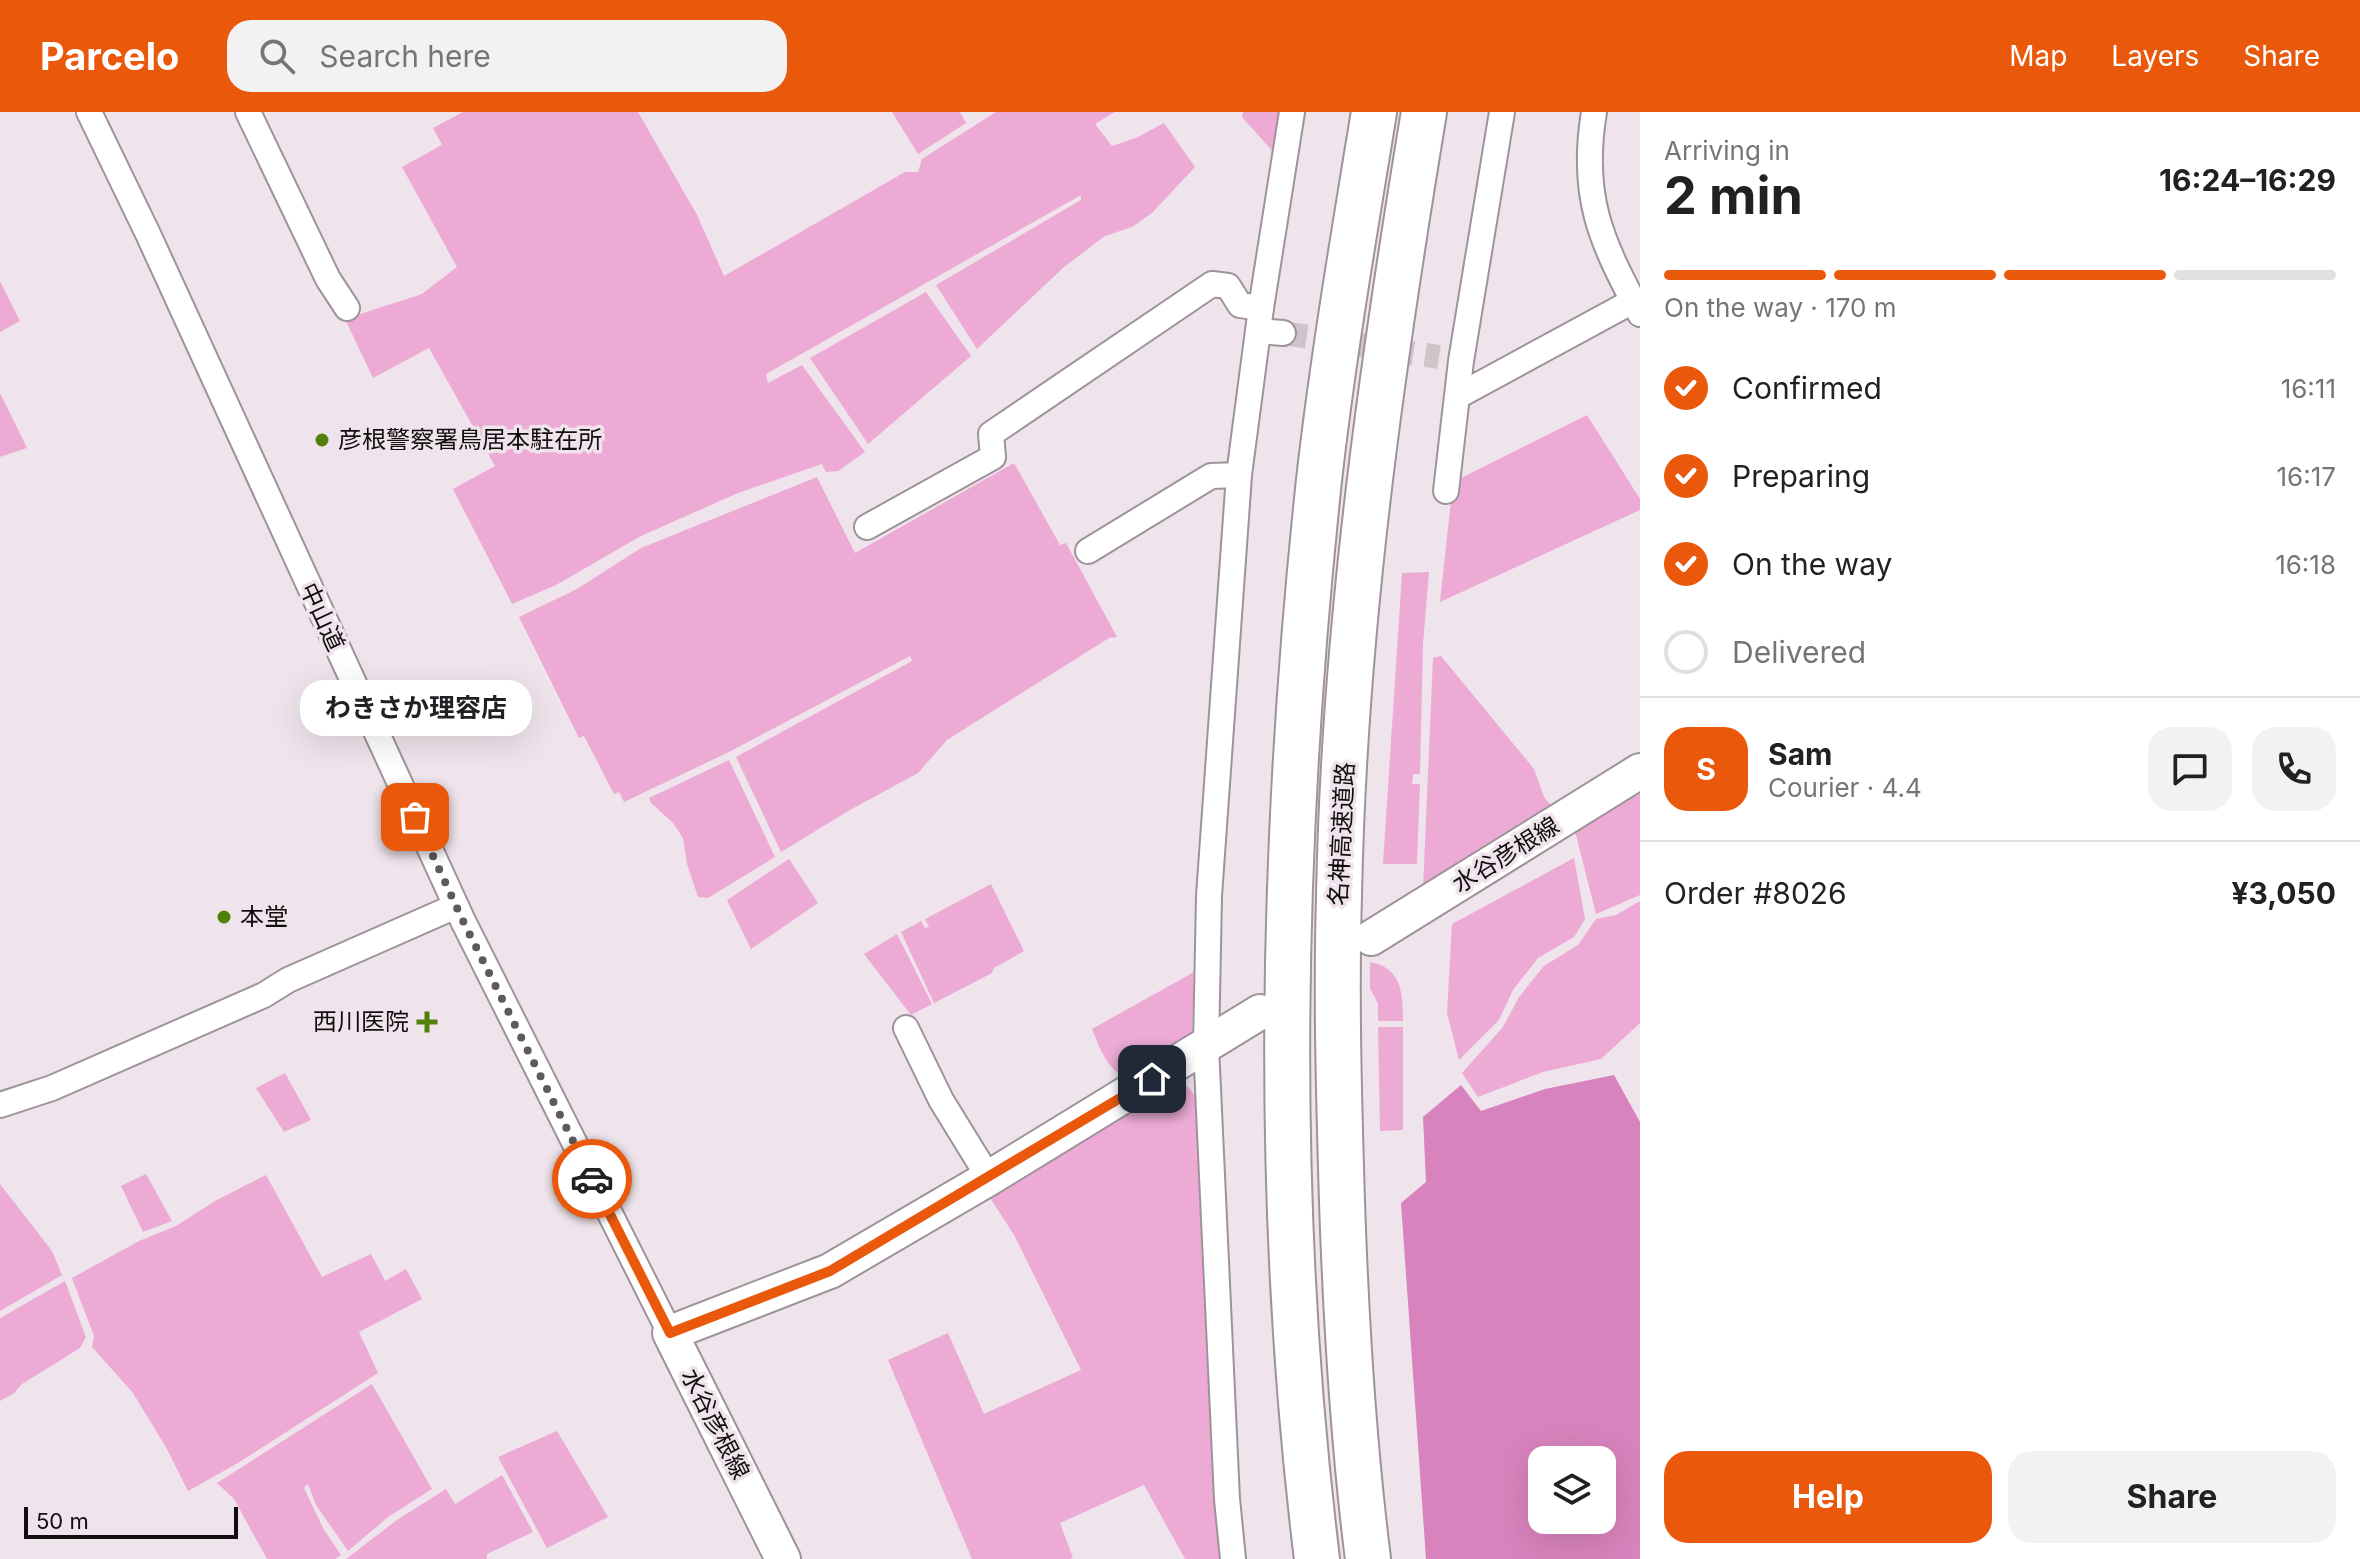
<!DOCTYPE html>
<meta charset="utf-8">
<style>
:root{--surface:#fff;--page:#f2f2f2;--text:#202124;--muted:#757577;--line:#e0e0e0;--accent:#ea580c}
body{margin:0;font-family:Inter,"Noto Sans JP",sans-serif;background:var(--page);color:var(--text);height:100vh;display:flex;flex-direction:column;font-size:30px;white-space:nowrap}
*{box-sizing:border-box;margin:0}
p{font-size:26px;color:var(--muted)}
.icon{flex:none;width:44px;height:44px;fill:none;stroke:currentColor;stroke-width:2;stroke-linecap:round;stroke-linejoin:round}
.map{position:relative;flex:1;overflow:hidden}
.side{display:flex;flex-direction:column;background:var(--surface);width:720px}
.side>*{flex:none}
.fabs{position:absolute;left:1528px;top:1334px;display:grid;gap:16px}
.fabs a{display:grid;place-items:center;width:88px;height:88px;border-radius:16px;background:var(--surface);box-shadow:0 8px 32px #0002;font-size:40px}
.scale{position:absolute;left:24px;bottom:20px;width:214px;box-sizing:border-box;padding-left:8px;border:4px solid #120e10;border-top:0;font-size:22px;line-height:28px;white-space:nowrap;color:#120e10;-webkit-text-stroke:6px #efe4eb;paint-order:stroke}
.pin{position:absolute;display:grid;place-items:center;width:68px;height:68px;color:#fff;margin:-34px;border-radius:16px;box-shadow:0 4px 12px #0006}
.courier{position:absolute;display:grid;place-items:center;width:80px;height:80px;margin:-40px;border:6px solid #ea580c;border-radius:50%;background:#fff;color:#222;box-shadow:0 2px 10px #0007}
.bubble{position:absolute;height:56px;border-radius:24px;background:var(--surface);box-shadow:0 8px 32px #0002;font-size:26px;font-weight:700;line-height:56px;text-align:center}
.overview em{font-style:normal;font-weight:700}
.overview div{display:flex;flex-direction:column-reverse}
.overview{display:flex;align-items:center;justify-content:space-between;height:136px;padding:0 24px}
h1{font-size:52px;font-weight:700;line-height:60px}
.bar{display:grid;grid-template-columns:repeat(4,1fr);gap:12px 8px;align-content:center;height:96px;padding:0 24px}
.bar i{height:10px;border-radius:6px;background:var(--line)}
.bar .active{background:var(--accent)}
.bar p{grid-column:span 4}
.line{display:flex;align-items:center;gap:20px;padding:0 24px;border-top:2px solid var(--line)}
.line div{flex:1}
.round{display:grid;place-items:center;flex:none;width:84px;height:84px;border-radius:24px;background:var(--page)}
ol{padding:0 24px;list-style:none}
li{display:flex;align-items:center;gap:24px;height:88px}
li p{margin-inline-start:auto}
li .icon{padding:8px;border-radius:50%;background:var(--accent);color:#fff;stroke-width:4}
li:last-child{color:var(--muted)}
li i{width:44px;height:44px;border:4px solid var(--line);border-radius:50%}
.primary-button{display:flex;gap:16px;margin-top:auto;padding:16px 24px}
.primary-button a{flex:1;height:92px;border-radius:24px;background:var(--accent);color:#fff;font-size:32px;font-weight:700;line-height:92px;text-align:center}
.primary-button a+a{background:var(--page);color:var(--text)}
header{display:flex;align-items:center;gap:48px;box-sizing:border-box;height:112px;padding:0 40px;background:var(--accent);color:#fff}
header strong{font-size:38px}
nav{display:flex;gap:44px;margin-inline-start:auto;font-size:28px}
.search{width:560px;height:72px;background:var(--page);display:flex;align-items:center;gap:20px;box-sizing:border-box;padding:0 28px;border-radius:24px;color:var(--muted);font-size:30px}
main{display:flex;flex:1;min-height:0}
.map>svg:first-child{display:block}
.green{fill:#ecaad5}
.forest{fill:#d883bd;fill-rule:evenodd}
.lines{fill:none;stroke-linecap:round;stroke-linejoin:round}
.street-tunnel{stroke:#cec4ca;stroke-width:24;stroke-dasharray:24 12;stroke-linecap:butt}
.street-casing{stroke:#9e9399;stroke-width:28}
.secondary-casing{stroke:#9e9399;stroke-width:38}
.highway-casing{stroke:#9e9399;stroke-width:48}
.street{stroke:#fff;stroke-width:24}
.secondary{stroke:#fff;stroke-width:34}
.highway{stroke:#fff;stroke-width:44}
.done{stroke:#5f595d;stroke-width:8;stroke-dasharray:0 14.4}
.route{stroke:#ea580c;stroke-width:10}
.poi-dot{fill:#538009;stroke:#efe4eb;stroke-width:3}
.labels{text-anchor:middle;stroke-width:7;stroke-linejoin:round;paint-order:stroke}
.poi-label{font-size:24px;fill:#120e10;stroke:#efe4eb;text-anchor:start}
.street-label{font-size:24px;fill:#120e10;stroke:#efe4eb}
</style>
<header>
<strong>Parcelo</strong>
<div class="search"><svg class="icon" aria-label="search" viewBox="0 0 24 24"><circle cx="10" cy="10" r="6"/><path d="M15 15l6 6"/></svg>Search here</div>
<nav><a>Map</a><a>Layers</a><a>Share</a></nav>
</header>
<main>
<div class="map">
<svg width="1640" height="1447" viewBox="0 0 1640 1447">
<rect width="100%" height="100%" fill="#efe4eb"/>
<!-- green -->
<g class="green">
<path d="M463,0H638L697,103L724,164L905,60H918L922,47L996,0H1115L1095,12L1112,34L1138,25L1164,11L1195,55L1152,101L1132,115L1105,124L1064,155L977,237L936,173L1081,88V83L766,262L768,271L802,253L865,340L838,359L826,360L822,352L738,381L641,424L556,473L512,492L453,377L495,354L429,236L373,266L345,207L422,182L457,155L402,55L442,33L433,16Z"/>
<path d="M892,0H960L966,11L918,42Z"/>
<path d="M1243,0H1283L1276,43L1242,5Z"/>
<path d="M0,169L20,209L0,220Z"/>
<path d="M926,180L971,244L868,332L810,246Z"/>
<path d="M0,281L27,336L0,345Z"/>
<path d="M1587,303L1640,387V398L1440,490L1453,370Z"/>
<path d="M1014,351L1060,433L1066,431L1117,525L1109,526L947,628L918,661L850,698L781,740L736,645L912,549L910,544L729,640L624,690L619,680L614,682L584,624L579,626L519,505L577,477L641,436L817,365L855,441Z"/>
<path d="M1429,460L1423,532L1420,662H1413L1412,672H1420L1417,752H1383L1402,461Z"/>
<path d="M1441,544L1534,657L1544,685L1555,698L1423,777L1433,546Z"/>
<path d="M729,648L775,745L708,786L698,785L687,752L683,726L673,711L651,691L649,686Z"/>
<path d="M1640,674V783L1596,802L1574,715Z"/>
<path d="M1574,746L1585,807L1574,825L1538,846L1513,878L1499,908L1459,948L1447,901L1452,812Z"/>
<path d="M789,747L818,791L751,837L727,788Z"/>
<path d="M991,772L1024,839L994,856L992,861L934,891L901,820L921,809L925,816L929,815L925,807Z"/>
<path d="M1640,789V911L1601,947L1543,960L1478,985L1462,961L1503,915L1519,885L1544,854L1578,833L1596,807L1616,803Z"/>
<path d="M897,822L932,892L911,903L864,842Z"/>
<path d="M1370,850C1402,856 1403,882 1403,909H1378V892L1370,876Z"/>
<path d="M1194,860L1192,927L1129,965C1108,962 1099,934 1092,917Z"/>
<path d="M1378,915H1403V1018L1380,1019Z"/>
<path d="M285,961L311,1008L284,1020L256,976Z"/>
<path d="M1177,970C1192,975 1195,981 1198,997L1225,1447H1185L1144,1373L1060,1411L1073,1446L1070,1447H972L888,1248L948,1221L984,1302L1081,1258L1014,1123L987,1081Z"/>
<path d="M146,1062L172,1109L143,1120L121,1074Z"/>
<path d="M266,1063L322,1165L371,1142L385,1169L406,1157L422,1187L359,1220L378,1261L238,1351L188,1379L167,1337L133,1281L92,1235L94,1224L72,1166L139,1129L176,1114L215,1089Z"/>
<path d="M0,1072L52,1139L62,1163L0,1199Z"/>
<path d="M65,1169L86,1225L80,1236L22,1272L13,1282L0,1289V1206Z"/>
<path d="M372,1272L432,1377L388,1405L348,1439L316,1393L308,1372L304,1376L324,1418L341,1443L335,1447H267L234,1387L217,1371Z"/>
<path d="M557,1319L608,1405L547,1436L498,1345Z"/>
<path d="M502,1363L533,1420L487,1442V1447H346L397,1408L446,1377L455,1392Z"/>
</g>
<!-- forest -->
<path class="forest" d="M1614,963L1640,1010V1447H1426L1401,1091L1426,1070L1423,1005L1461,973L1481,999L1545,977ZM1542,1348H1602V1408H1542Z"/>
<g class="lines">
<!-- street-tunnel -->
<path class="street-tunnel" d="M1283,221L1439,245"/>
<defs>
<g id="street">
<path d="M89,0L148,122L463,809L670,1221"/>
<path d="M248,0L328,167L347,196"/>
<path d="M1594,0C1580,85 1601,129 1640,202"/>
<path d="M1258,219L1283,221"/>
<path d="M1458,284L1633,189"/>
<path d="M1446,379L1461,249L1502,0"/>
<path d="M867,415L993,345L991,322L1212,172L1228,174L1240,193L1261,196"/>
<path d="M1088,439L1211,364L1239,363"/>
<path d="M906,916L941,988L989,1066"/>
<path d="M0,993L52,976L264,883L288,868L456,794"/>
<path d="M1233,1447L1227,1387L1206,934L1209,784L1239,363L1261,196L1292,0"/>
</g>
<g id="secondary">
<path d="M1371,826L1640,659"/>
<path d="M783,1447L670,1221L830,1159L989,1066L1260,900"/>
</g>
<g id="highway">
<path d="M1317,1447C1273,1091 1281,725 1319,368C1333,245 1354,122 1374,0"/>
<path d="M1368,1447C1353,1329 1346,1209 1342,1090C1339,988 1336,886 1339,784C1344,521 1381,259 1424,0"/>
</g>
</defs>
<!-- street casing -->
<use href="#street" class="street-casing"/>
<!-- secondary casing -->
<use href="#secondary" class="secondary-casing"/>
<!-- highway casing -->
<use href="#highway" class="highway-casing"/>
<!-- street -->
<use href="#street" class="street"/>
<!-- secondary -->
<use href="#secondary" class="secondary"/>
<!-- highway -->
<use href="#highway" class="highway"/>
</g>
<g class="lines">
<!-- done -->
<path class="done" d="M415,705L463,809L592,1067"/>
<!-- route -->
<path class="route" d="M592,1067L670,1221L830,1159L1152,967"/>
</g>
<!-- markers -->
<g class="poi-dot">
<circle cx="322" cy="328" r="8"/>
<circle cx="224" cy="805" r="8"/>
<path d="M423 898h8v8h8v8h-8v8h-8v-8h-8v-8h8z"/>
</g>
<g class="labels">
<!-- poi labels -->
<g class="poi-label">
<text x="338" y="336">彦根警察署鳥居本駐在所</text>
<text x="240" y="813">本堂</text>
<text x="409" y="918" text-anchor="end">西川医院</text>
</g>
<!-- street labels -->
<g class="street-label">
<text transform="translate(322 505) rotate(65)" y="8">中山道</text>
<text transform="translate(1342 722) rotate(-87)" y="8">名神高速道路</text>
<text transform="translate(1506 743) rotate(-32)" y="8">水谷彦根線</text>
<text transform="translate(715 1312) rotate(63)" y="8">水谷彦根線</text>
</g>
</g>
</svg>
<div class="fabs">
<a><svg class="icon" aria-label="layers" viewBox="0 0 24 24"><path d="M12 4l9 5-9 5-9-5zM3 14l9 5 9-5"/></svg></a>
</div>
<div class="scale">50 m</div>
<div class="pin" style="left:415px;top:705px;background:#ea580c"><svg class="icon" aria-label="bag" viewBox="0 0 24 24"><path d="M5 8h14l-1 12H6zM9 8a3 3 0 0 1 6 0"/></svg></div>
<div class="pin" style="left:1152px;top:967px;background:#1f2937"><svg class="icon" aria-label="home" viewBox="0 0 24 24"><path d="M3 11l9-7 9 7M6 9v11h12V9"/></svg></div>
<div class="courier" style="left:592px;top:1067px"><svg class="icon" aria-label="car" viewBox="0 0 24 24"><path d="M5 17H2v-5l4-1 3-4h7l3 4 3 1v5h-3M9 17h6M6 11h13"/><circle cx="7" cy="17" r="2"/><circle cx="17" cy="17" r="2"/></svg></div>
<div class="bubble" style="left:300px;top:568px;width:232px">わきさか理容店</div>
</div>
<section class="side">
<div class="overview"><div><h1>2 min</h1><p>Arriving in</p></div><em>16:24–16:29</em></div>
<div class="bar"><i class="active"></i><i class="active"></i><i class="active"></i><i></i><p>On the way · 170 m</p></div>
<ol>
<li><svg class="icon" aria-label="check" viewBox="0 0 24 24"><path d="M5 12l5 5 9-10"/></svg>Confirmed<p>16:11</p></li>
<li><svg class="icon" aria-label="check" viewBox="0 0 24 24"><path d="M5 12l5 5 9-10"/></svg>Preparing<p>16:17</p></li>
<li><svg class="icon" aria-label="check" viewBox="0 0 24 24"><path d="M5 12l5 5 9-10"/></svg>On the way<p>16:18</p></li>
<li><i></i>Delivered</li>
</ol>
<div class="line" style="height:144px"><b class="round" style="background:var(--accent);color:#fff">S</b><div><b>Sam</b><p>Courier · 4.4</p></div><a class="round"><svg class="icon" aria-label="chat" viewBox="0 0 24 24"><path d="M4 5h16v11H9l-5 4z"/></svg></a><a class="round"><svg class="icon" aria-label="phone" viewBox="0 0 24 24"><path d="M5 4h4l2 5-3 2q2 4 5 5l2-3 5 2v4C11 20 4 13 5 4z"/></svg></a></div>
<div class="line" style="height:104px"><div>Order #8026</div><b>¥3,050</b></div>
<div class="primary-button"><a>Help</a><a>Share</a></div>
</section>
</main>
